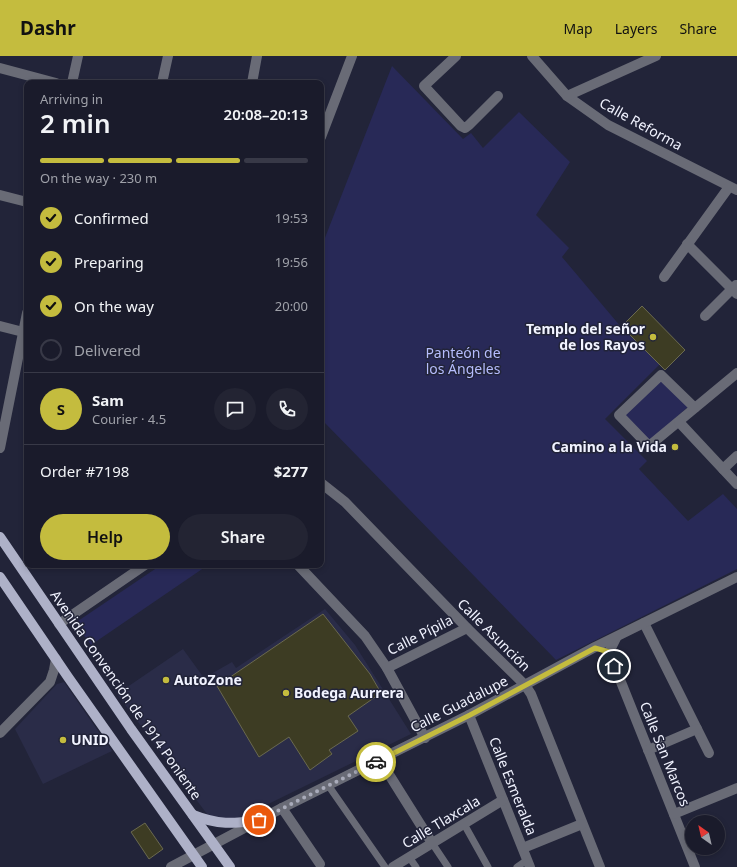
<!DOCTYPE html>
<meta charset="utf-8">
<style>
:root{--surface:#1a1b2b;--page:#232433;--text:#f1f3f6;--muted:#9fa1a9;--line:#383947;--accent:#c4bc3e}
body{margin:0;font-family:"Noto Sans",sans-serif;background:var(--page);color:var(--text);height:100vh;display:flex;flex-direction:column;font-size:15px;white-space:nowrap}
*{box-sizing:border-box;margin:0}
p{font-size:13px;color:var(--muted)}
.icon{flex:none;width:22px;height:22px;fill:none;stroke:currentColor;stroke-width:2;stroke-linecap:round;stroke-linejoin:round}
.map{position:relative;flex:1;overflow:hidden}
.side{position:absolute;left:24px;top:24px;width:300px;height:488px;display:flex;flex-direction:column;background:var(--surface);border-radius:8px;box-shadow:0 2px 6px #0003,0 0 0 1px var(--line)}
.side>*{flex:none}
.needle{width:26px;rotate:326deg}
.controls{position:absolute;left:685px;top:759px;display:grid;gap:8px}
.controls a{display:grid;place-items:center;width:40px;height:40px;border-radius:50%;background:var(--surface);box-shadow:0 2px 6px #0003,0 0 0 1px var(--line);font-size:20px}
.pin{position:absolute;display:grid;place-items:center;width:34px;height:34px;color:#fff;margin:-17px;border:2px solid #fff;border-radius:50%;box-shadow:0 1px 4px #0007}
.courier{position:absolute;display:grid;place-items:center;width:40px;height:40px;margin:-20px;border:3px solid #c4bc3e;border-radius:50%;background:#fff;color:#222;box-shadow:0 1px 5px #0007}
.head em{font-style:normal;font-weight:600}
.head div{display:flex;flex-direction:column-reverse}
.head{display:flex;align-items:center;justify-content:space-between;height:68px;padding:0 16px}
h1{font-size:26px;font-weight:600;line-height:30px}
.bar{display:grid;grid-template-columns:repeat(4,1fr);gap:6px 4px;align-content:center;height:48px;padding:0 16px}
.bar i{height:5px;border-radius:3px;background:var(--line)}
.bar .on{background:var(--accent)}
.bar p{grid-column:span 4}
.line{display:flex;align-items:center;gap:10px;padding:0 16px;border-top:1px solid var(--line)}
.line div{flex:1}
.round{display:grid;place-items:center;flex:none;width:42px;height:42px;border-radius:21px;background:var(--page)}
ol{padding:0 16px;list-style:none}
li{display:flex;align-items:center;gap:12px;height:44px}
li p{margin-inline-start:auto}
li .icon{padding:4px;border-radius:50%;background:var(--accent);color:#111;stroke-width:4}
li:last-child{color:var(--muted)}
li i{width:22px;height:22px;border:2px solid var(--line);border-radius:50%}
.primary-button{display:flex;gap:8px;margin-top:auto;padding:8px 16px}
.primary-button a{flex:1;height:46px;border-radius:24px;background:var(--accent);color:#111;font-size:16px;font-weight:600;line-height:46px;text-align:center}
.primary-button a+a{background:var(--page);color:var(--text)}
header{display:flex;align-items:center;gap:24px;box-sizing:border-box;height:56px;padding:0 20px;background:var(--accent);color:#111}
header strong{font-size:19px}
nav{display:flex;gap:22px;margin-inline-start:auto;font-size:14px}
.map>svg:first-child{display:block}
.built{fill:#2a2c48}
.green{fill:#282957}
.building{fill:#3d3c23;stroke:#6a694f}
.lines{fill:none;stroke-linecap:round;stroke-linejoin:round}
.pedestrian{stroke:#696b76;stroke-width:7}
.minor{stroke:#696b76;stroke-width:10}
.tertiary{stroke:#696b76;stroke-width:10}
.primary{stroke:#aeb1c8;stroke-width:10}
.done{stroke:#a9abba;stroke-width:4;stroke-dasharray:0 7.2}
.route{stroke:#c4bc3e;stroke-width:5}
.poi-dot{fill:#c4bc3e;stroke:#222439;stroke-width:1.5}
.labels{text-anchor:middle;stroke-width:3;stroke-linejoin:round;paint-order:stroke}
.street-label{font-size:14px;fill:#f1f3ff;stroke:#222439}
.poi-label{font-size:14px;font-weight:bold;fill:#f1f3ff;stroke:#222439;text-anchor:start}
.park-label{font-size:14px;fill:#b5bcfd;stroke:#222439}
</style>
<header>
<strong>Dashr</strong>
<nav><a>Map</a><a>Layers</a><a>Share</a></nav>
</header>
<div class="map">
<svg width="737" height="811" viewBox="0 0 737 811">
<rect width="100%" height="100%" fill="#222439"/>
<!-- built -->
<g class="built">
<path d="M325,553L355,589L411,678L242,761L222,765L207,758L117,638L183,593L204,622L232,606L236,612Z"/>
<path d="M64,626L112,695L43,728L15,673L57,628Z"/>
</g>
<!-- green -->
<g class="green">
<path d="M392,10L463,83L471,77L483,92L519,56L570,106L536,159L569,192L562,201L621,271L660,308L605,363L647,405L639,413L688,465L723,438L737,453V513L556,604L324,366H321V192Z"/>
<path d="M661,321L690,349L649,386L622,359Z"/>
<path d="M161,509H208L91,589L75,567Z"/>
</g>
<!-- building -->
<g class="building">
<path d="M642,250L685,294L665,314L624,273L627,271L624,268Z"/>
<path d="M323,558L370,618L381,637L348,660L358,675L329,694L332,698L310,714L289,681L259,701L217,630Z"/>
<path d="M145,767L163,793L149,803L131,776Z"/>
</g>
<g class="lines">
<!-- pedestrian -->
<g class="pedestrian">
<path d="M328,729L385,811"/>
<path d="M464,768L488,811"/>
<path d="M432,787L448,811"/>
<path d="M409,801L416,811"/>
<path d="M517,811L527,804"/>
</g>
<!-- minor -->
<g class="minor">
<path d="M456,0L424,30L461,70L465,72L469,69L498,40"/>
<path d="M532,0L567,40L608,69L737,134"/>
<path d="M0,12L56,27"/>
<path d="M72,27L78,0"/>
<path d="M162,27L168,0"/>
<path d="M252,27L257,0"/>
<path d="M567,40L656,0"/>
<path d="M321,81L352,0"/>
<path d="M0,139L27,146"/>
<path d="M687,188L737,238"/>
<path d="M664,221L729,131"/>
<path d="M705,260L736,229"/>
<path d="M0,270L27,277"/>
<path d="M695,352L661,319L619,359L649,390L737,317"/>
<path d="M679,366L737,428"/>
<path d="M0,392L27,257"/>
<path d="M723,413L737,400"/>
<path d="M321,427L345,446L467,572L525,629L531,638L600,811"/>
<path d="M298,509L365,580L387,612L425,682"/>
<path d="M644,567L709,697"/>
<path d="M59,568L145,509"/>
<path d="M616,582L609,596L695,811"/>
<path d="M387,612L467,572"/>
<path d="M469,659L530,811"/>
<path d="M0,677L50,626L54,614L56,603"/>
<path d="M648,694L697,673"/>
<path d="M380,704L432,787"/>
<path d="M282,752L320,808"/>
<path d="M674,758L737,732"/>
<path d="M523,792L582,768"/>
<path d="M393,811L503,744"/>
</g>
<!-- tertiary -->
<path class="tertiary" d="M171,811L282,752L469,659L595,591L737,521"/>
<!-- primary -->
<g class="primary">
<path d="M0,481L131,673L230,811"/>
<path d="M0,521L68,621L202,811"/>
<path d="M193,759C218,769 233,768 259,764"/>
</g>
</g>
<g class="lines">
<!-- done -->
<path class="done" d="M259,764L376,706"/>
<!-- route -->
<path class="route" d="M376,706L470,659L595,592L609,596L614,610"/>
</g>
<!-- markers -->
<g class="poi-dot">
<circle cx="653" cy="281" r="4"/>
<circle cx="675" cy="391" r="4"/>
<circle cx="166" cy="624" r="4"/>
<circle cx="286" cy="637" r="4"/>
<circle cx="63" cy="684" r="4"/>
</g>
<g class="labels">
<!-- street labels -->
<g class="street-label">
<text transform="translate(641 68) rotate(29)" y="5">Calle Reforma</text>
<text transform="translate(420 579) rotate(-27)" y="5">Calle Pípila</text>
<text transform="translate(494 579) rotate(45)" y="5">Calle Asunción</text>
<text transform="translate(126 639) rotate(55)" y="5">Avenida Convención de 1914 Poniente</text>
<text transform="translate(459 648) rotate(-27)" y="5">Calle Guadalupe</text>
<text transform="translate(665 698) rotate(68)" y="5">Calle San Marcos</text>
<text transform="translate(513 730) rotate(68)" y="5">Calle Esmeralda</text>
<text transform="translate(441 766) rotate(-31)" y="5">Calle Tlaxcala</text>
</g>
<!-- poi labels -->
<g class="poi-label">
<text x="645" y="278" text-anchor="end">Templo del señor<tspan x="645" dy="16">de los Rayos</tspan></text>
<text x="667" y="396" text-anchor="end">Camino a la Vida</text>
<text x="174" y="629">AutoZone</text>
<text x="294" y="642">Bodega Aurrera</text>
<text x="71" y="689">UNID</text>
</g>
<!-- park labels -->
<g class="park-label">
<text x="463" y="302">Panteón de<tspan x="463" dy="16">los Ángeles</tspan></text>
</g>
</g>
</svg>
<div class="controls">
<a><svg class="needle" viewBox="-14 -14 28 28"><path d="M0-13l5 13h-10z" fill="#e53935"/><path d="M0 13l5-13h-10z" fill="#9fa1a9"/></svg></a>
</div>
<div class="pin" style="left:259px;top:764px;background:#ea580c"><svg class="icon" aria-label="bag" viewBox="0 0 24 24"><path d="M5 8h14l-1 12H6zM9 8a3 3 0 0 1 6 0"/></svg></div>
<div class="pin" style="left:614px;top:610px;background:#1f2937"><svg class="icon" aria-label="home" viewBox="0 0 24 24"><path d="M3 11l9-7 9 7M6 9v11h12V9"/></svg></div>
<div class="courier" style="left:376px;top:706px"><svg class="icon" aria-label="car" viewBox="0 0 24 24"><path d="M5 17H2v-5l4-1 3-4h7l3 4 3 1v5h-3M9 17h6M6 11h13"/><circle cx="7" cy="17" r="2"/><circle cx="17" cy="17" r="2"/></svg></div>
<section class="side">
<div class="head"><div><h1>2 min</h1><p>Arriving in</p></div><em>20:08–20:13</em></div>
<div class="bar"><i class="on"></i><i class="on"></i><i class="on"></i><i></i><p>On the way · 230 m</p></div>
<ol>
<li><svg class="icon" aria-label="check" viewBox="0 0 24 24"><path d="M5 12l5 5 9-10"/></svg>Confirmed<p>19:53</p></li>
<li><svg class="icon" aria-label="check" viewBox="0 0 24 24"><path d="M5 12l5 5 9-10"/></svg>Preparing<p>19:56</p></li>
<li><svg class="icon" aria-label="check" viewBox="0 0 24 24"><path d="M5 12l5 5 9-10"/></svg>On the way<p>20:00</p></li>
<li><i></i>Delivered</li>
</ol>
<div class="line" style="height:72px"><b class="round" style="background:var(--accent);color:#111">S</b><div><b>Sam</b><p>Courier · 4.5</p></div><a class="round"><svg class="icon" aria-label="chat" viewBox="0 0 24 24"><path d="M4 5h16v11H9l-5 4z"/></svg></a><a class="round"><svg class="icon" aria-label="phone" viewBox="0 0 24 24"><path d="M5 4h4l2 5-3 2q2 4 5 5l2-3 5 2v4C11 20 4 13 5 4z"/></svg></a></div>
<div class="line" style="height:52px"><div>Order #7198</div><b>$277</b></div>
<div class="primary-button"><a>Help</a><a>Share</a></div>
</section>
</div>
